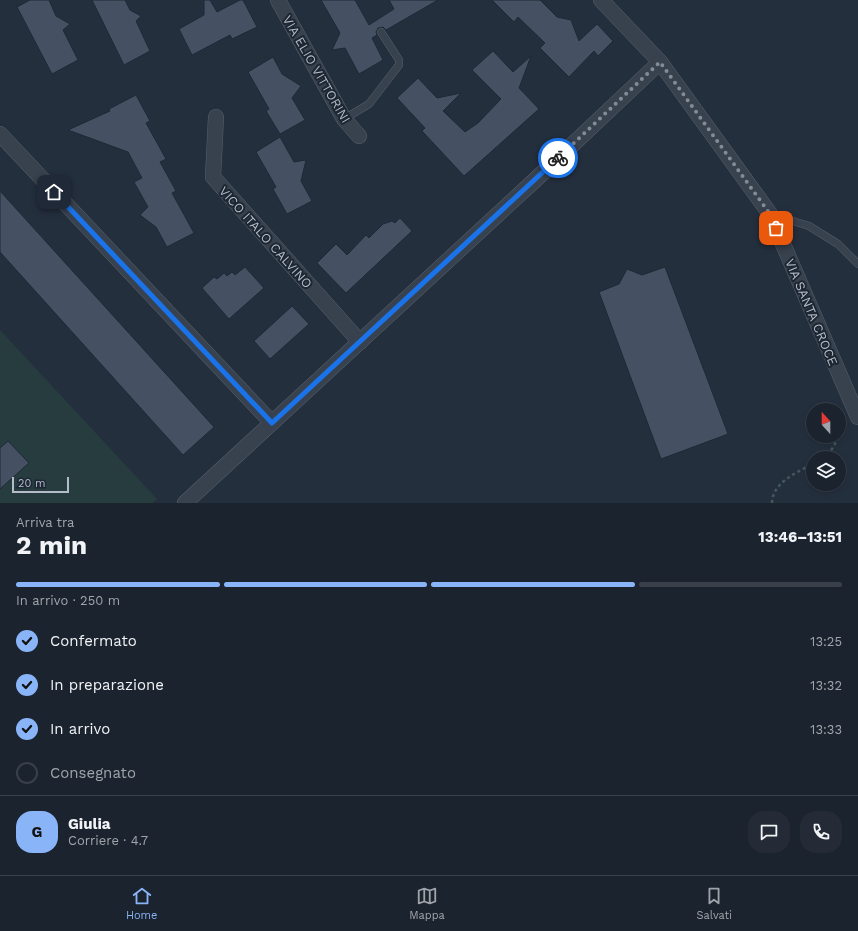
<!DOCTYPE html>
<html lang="it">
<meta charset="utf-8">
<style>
:root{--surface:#1b232e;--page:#242b36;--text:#f1f3f6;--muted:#a0a4aa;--line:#39404a;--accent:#8ab4f8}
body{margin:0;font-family:"Work Sans",sans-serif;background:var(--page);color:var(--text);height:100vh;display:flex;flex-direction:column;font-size:15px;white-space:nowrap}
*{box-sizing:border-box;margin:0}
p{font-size:13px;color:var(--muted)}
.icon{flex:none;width:22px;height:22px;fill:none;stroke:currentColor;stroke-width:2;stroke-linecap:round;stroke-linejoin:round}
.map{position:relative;height:503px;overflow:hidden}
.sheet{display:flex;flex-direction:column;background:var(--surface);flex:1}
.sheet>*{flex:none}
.needle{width:26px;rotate:339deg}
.buttons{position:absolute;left:806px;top:403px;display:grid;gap:8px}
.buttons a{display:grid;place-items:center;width:40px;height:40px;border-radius:50%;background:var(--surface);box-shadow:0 2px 6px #0003,0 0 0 1px var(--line);font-size:20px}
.scale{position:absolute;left:12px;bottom:10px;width:57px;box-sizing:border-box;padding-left:4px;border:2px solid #b4bcc9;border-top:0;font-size:11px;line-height:14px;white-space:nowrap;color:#b4bcc9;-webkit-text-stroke:3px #1d2633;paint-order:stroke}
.pin{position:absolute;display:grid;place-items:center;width:34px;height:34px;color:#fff;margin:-17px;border-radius:8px;box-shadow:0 2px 6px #0006}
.courier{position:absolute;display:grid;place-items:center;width:40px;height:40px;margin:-20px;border:3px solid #1a73e8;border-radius:50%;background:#fff;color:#222;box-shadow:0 1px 5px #0007}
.head em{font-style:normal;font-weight:700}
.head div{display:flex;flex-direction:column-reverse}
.head{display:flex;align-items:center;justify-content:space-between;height:68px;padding:0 16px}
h1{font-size:26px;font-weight:700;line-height:30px}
.bar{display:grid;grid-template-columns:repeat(4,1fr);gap:6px 4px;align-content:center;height:48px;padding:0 16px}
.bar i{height:5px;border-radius:3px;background:var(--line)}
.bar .active{background:var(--accent)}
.bar p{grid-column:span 4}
.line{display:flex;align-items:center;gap:10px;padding:0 16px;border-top:1px solid var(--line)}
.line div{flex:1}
.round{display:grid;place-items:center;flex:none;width:42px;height:42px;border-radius:16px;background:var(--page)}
ol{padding:0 16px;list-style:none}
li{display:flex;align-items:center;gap:12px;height:44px}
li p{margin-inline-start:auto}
li .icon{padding:4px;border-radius:50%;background:var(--accent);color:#111;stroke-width:4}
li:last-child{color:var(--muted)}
li i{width:22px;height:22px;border:2px solid var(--line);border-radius:50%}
.dock{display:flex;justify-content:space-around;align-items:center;height:56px;border-top:1px solid var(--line);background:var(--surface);font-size:11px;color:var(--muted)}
.dock a{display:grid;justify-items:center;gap:2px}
.dock .active{color:var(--accent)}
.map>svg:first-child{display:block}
.green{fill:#263c3f}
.building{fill:#455162;stroke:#1f2835}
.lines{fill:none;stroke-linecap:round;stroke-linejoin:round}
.lane-casing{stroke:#565f6c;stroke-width:8}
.street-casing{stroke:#565f6c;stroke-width:16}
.path{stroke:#44595c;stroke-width:2.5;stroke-dasharray:3 3;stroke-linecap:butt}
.lane{stroke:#38414e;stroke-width:7}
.street{stroke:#38414e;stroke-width:15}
.done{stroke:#828b98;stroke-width:4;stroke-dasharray:0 7.2}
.route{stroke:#1a73e8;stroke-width:5}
.labels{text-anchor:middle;stroke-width:4;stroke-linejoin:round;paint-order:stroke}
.street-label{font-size:13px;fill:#b4bcc9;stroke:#1d2633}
</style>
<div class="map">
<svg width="858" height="503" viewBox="0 0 858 503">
<rect width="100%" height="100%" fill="#242f3e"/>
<!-- green -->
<path class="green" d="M0,330L157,499L153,503H0Z"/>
<!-- building -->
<g class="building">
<path d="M30,0H49L56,16L70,24L63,30L78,60L52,74L17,7Z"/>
<path d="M92,0H125L130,10L141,16L136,21L150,51L124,65Z"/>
<path d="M204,0H210L217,12L240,0H243L257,27L232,39L230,35L192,55L179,29L204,15Z"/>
<path d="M321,0H355L369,25L394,9L389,0H438L386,30L383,27L378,28L376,32L377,35L372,38L383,60L359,74L345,48L332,50L340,33Z"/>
<path d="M492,0H540L557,17L571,20L579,41L597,24L613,41L598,56L594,51L569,77L540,48L545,43L518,17L514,22Z"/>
<path d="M493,51L513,72L531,56L519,88L539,109L464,176L422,131L425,128L397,98L418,78L437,98L461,93L443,111L465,132L478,123L501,99L472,70Z"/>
<path d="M273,57L282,74L301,86L292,98L305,120L280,134L266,111L269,109L248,72Z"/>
<path d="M136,95L150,121L146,123L166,159L160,162L176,191L172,193L194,233L167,247L156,227L140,215L148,207L134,182L142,178L128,152L68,130L110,111L109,109Z"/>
<path d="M280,137L294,162L306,160L301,181L312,201L287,214L273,189L276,187L256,152Z"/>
<path d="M0,191L214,427L183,455L0,252Z"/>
<path d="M400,218L412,231L346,293L317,263L336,244L347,255L366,235L369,238L383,224L392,221L395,223Z"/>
<path d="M245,267L264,288L229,319L202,288L214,277L217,279L224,273L227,276L232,272L235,275Z"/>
<path d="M665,267L728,434L661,459L599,292L619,284L627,269L642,275Z"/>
<path d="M292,306L309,324L270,359L254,341Z"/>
<path d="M8,441L29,463L0,489V448Z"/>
</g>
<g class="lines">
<defs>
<g id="lane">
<path d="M344,119L369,104L399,65V60L381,32"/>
<path d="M770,214L809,226L838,244L858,264"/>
</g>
<g id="street">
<path d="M278,0L344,119L359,136"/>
<path d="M601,0L660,62L770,214L858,417"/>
<path d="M216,117L213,177L360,342"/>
<path d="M0,134L272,423"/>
<path d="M185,503L534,181L660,62"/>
</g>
</defs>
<!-- lane casing -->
<use href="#lane" class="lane-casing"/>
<!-- street casing -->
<use href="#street" class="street-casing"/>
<!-- path -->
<g class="path">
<path d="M822,458L832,449L840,435"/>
<path d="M772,503C772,483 797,472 813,464"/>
</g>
<!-- lane -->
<use href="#lane" class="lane"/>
<!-- street -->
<use href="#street" class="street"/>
</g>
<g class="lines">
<!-- done -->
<path class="done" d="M558,158L660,62L770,214L776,228"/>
<!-- route -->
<path class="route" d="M54,192L272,423L558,158"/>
</g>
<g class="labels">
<!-- street labels -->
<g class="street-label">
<text transform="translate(317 69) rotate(60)" y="5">VIA ELIO VITTORINI</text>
<text transform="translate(266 237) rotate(48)" y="5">VICO ITALO CALVINO</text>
<text transform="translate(812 312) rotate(67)" y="5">VIA SANTA CROCE</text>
</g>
</g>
</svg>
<div class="buttons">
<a><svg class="needle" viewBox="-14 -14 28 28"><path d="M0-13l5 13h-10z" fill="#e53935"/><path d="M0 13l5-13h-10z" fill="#a0a4aa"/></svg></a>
<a><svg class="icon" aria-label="layers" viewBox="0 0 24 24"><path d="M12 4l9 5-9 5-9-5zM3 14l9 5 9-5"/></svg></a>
</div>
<div class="scale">20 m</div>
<div class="pin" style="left:776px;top:228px;background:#ea580c"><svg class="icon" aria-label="bag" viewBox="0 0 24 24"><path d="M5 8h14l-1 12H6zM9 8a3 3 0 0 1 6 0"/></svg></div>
<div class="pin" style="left:54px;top:192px;background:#1f2937"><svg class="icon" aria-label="home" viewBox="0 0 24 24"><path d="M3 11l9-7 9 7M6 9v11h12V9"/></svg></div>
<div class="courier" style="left:558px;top:158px"><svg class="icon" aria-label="bike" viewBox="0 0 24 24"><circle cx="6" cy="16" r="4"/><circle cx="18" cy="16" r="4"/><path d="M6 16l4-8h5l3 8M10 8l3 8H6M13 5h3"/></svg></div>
</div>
<section class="sheet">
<div class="head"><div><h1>2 min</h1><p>Arriva tra</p></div><em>13:46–13:51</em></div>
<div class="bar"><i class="active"></i><i class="active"></i><i class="active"></i><i></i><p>In arrivo · 250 m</p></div>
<ol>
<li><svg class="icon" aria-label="check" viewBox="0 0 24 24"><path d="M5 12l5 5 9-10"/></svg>Confermato<p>13:25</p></li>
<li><svg class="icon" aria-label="check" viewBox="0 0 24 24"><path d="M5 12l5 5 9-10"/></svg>In preparazione<p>13:32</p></li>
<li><svg class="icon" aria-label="check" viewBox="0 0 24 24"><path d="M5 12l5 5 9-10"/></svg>In arrivo<p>13:33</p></li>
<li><i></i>Consegnato</li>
</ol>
<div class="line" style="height:72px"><b class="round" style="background:var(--accent);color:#111">G</b><div><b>Giulia</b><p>Corriere · 4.7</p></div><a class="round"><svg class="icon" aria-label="chat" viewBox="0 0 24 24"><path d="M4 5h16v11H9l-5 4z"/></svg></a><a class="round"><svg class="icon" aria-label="phone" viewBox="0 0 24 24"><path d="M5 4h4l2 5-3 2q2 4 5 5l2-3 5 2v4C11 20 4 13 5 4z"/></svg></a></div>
</section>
<nav class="dock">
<a class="active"><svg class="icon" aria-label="home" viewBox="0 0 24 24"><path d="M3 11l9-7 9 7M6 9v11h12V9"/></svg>Home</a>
<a><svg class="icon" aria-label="map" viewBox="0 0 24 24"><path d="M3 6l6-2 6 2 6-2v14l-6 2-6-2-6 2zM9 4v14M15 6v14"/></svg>Mappa</a>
<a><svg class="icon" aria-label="saved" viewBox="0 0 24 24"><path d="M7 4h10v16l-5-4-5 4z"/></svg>Salvati</a>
</nav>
